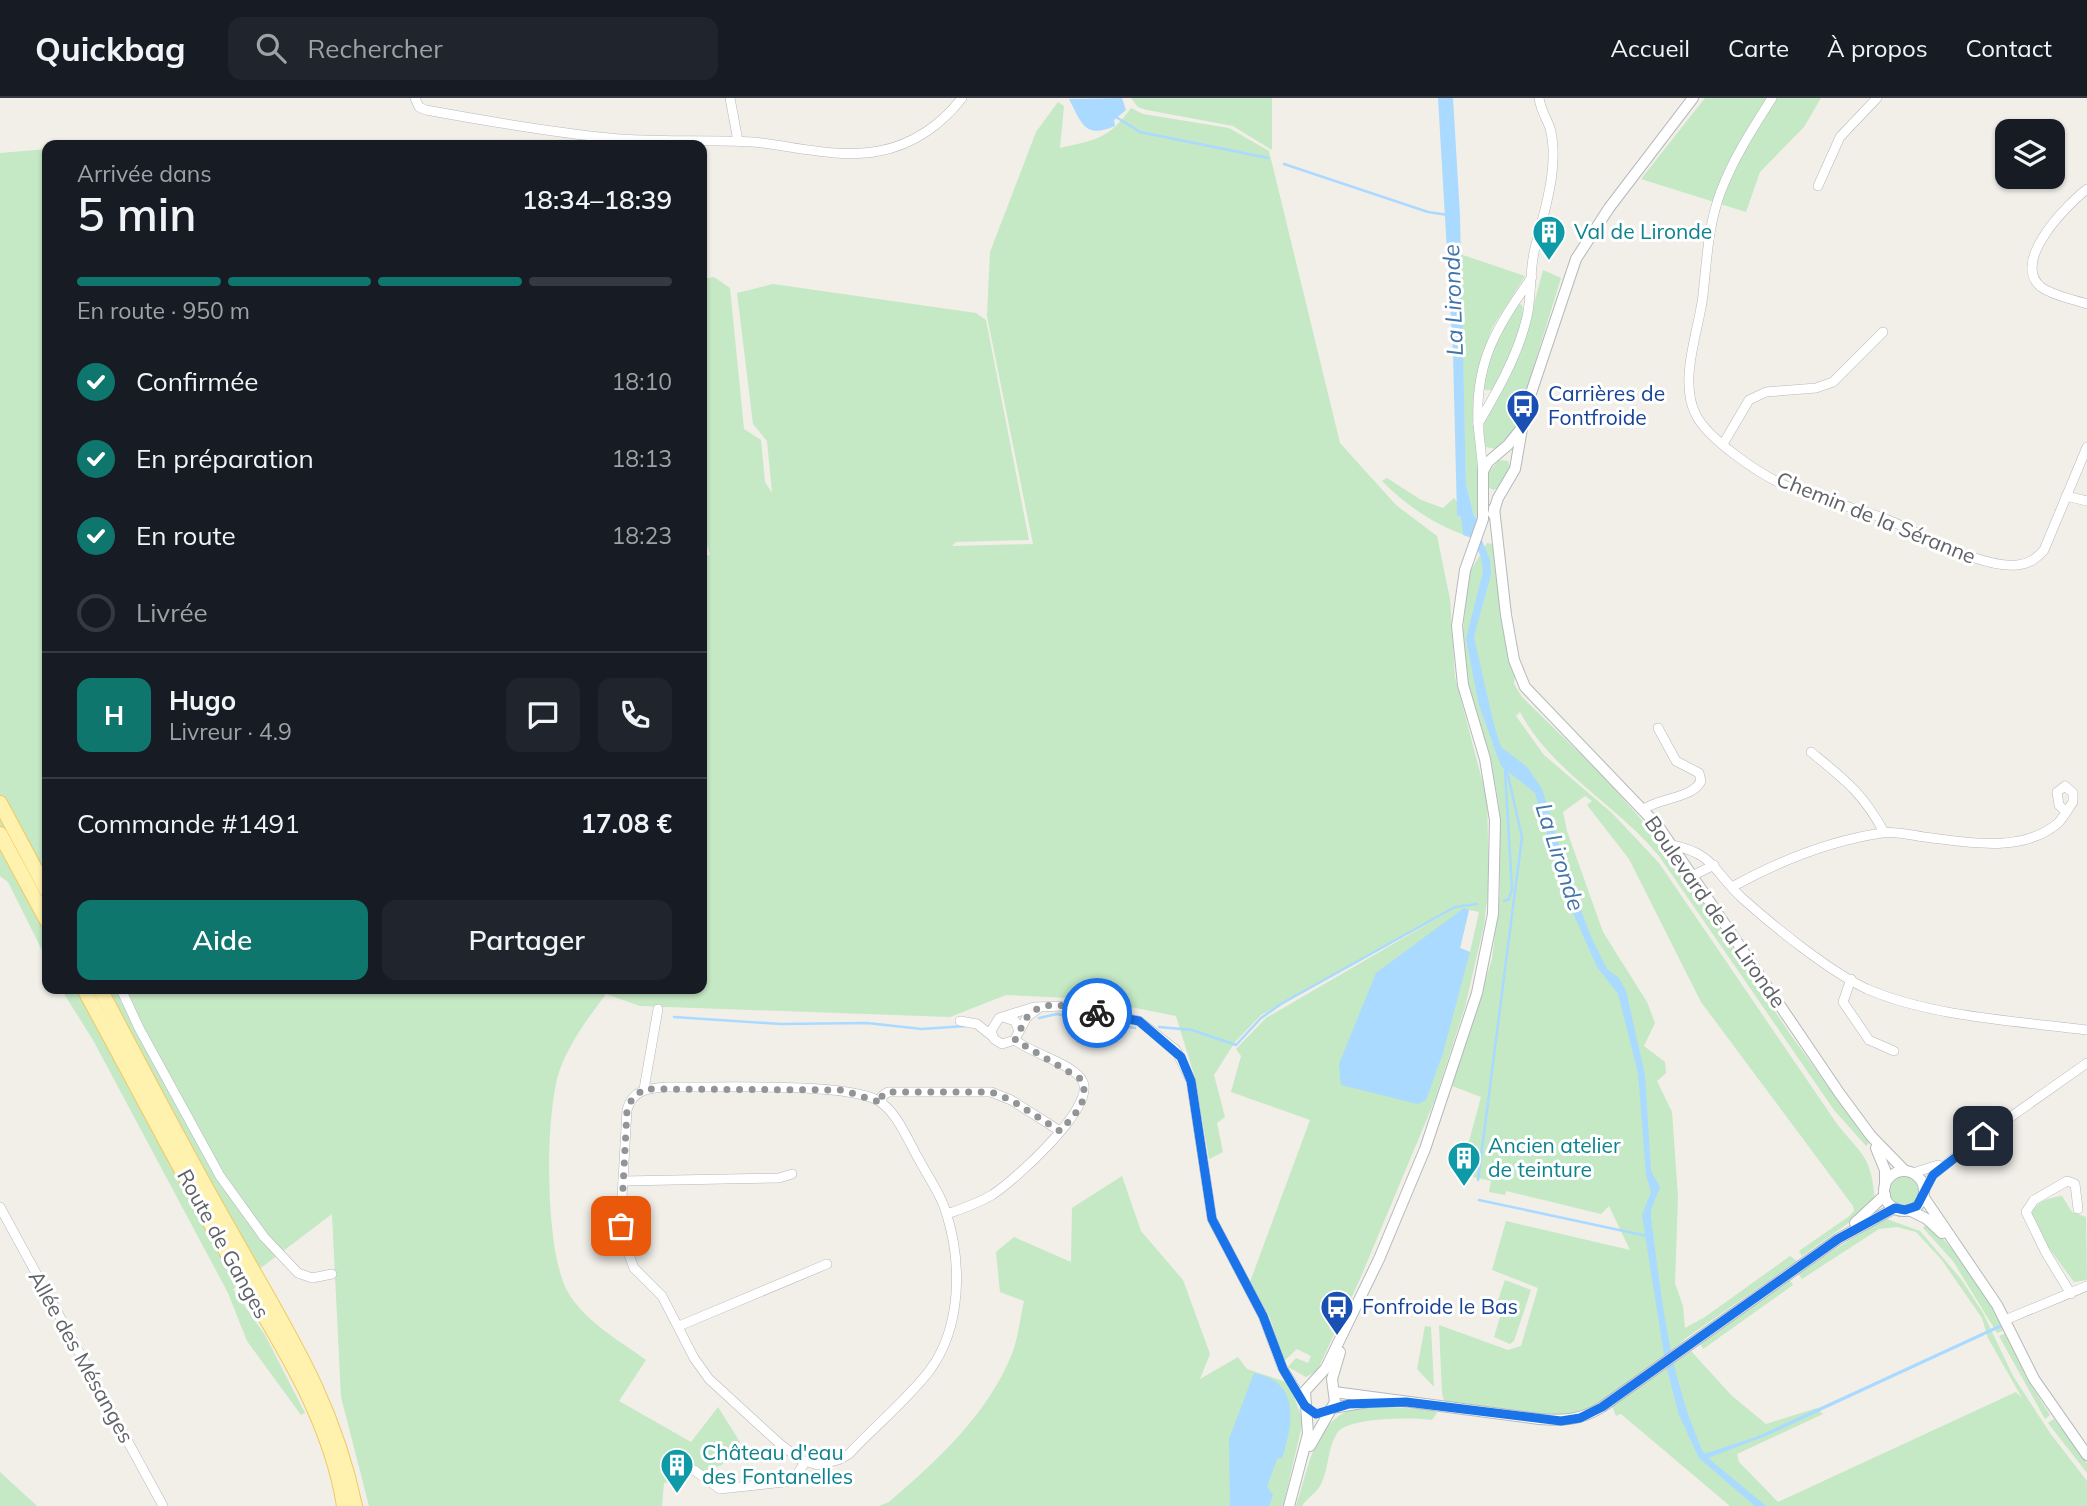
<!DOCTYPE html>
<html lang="fr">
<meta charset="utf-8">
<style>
:root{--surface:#171b24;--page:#20242c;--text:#f1f3f6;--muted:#9ea1a6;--line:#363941;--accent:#0f766e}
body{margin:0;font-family:Mulish,sans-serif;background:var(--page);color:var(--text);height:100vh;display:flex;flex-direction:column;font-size:26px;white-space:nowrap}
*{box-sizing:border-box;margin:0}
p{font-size:23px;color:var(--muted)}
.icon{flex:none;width:38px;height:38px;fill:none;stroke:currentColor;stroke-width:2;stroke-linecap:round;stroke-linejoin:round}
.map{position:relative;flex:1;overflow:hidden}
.sheet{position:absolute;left:42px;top:42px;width:665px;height:854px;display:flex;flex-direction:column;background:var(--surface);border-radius:14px;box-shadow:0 2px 5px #0004}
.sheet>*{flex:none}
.fabs{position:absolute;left:1995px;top:21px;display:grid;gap:14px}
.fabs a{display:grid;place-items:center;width:70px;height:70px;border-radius:14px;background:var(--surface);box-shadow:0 2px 5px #0004;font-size:35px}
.pin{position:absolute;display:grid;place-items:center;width:60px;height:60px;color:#fff;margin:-30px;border-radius:14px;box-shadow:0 4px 10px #0006}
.courier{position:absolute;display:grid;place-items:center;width:70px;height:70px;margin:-35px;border:5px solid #1a73e8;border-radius:50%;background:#fff;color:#222;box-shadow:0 2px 9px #0007}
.head em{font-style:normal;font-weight:600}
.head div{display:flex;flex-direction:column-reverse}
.head{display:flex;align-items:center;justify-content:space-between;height:119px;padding:0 35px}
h1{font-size:46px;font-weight:600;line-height:52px}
.bar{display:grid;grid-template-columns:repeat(4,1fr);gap:10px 7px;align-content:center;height:84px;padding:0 35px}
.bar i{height:9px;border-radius:5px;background:var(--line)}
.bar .on{background:var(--accent)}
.bar p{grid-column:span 4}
.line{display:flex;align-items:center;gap:18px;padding:0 35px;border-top:2px solid var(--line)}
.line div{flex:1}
.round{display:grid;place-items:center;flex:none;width:74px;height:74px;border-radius:14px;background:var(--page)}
ol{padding:0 35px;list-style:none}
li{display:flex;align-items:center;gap:21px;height:77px}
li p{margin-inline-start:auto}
li .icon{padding:7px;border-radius:50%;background:var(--accent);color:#fff;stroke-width:4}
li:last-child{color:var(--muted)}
li i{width:38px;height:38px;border:4px solid var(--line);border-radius:50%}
.button{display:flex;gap:14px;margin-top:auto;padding:14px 35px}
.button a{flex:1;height:80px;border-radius:14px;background:var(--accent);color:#fff;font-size:28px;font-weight:600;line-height:80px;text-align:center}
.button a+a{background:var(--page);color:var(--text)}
header{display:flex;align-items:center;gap:42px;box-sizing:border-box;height:98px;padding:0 35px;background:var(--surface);border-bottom:2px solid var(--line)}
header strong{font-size:33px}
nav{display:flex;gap:38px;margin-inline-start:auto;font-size:24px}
.search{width:490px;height:63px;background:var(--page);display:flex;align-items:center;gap:18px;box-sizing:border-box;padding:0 24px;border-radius:14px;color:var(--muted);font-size:26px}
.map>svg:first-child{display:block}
.green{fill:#c5e8c5;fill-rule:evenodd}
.water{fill:#aadaff}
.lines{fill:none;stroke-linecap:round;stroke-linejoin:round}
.stream{stroke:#aadaff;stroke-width:2.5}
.minor-casing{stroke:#b5b8bc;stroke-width:10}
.tertiary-casing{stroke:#b5b8bc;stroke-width:12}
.primary-casing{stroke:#f2c960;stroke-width:16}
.minor{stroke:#fff;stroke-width:9}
.tertiary{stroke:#fff;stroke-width:10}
.primary{stroke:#fff2af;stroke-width:14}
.done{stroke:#929495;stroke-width:7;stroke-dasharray:0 12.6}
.route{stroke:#1a73e8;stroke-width:9}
.labels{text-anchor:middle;stroke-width:6;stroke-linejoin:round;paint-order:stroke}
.culture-label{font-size:21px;fill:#0d838f;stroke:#fff;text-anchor:start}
.transit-label{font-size:21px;fill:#164399;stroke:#fff;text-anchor:start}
.street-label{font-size:21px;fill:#5f6368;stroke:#fff}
.water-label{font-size:23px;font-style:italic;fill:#4174aa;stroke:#fff}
</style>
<header>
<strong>Quickbag</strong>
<div class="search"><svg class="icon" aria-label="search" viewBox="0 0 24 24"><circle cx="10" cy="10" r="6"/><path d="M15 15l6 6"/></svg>Rechercher</div>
<nav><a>Accueil</a><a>Carte</a><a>À propos</a><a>Contact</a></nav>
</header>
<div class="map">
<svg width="2087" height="1408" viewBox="0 0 2087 1408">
<rect width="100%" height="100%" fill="#f1efe8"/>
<!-- green -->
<g class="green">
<path d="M1131,0H1272V52L1233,28L1147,12L1138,9Z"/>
<path d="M1705,0H1821L1804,29L1760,74L1746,114L1641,81Z"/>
<path d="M1058,4L1064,8L1060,50C1095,42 1109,41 1131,10L1143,16L1229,30L1269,53L1340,345L1396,407L1437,438L1450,501L1455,579L1487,701L1489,785L1484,827L1465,909L1434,1004L1360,1181L1317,1273L1306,1279L1288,1269L1296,1260L1308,1265L1311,1258L1297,1251L1284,1263L1270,1220L1250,1184L1310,1022L1231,994L1241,958L1236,951L1266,920L1460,807L1261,917L1235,944L1214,977L1225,1019L1217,1025L1223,1054L1209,1061L1195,980L1176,918L1090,901L1006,897L950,919L640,908L606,896C588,920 569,945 559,974C545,1018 544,1156 569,1196C586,1224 620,1243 646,1262L619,1303L691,1344L718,1309L740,1344L722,1367L664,1385L662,1408H369L341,1299L332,1116L233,1191L265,1237L305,1315L301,1317L247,1243L228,1195L93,942L61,891H702V459L710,457L702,428V181L714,179L730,190L744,331L761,342L765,384L772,395L767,343L753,326L737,195L773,186L976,215L986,222L1029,442L956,444L952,448L1033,446L987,218L990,154L1036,34ZM1469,812L1479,814L1470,854L1460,850Z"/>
<path d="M47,51V862L8,784L0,778V55Z"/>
<path d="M1460,156L1525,178L1492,230L1477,274L1475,345L1480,361L1482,424L1474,418L1466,386Z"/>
<path d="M1543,172L1561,180L1512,339C1503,348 1498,354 1484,348V324L1521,255Z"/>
<path d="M1519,206L1522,207C1528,228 1504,273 1494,292H1485C1474,272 1507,224 1519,206Z"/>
<path d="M1499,362L1508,363L1510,368L1500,389L1493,392L1486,388V378Z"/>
<path d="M1387,380L1421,402L1443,410L1454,400L1476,431L1471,439C1436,428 1408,409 1382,383Z"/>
<path d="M1487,445L1492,446L1494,452L1507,554L1515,575L1514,586L1522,599L1603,678L1669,753L1790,936L1869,1045L1866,1048L1834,1012L1659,758C1616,706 1552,674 1520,614L1516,618L1544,657L1612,715L1659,765L1837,1026C1863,1058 1871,1058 1875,1102L1854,1121L1802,1158L1799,1153L1848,1119L1854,1113L1853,1108L1701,904L1629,761L1587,707L1592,703L1585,698L1563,714L1567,733L1603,834L1647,904L1655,925L1644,948L1665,964L1666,975L1657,983L1672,1014L1678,1099L1675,1185L1683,1208L1685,1230L1705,1219L1790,1158L1797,1163L1686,1240L1661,1262L1593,1311L1565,1321L1445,1307L1442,1295L1439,1227L1508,1252L1521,1248L1538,1190L1492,1172L1506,1123L1630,1152L1609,1108L1601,1116L1506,1093L1505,1097L1489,1094L1491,1083L1473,1079L1477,1064L1465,1058L1481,999L1452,988L1492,861L1500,796L1499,708L1490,656L1470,596L1462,546L1468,477Z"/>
<path d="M1122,1078L1141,1133L1183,1182L1210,1256L1200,1281L1238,1259L1247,1271L1286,1284L1293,1296L1303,1323L1283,1408H879L889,1404C938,1362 987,1317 1012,1256C1018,1240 1020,1221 1024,1203L1000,1194L996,1154L1014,1139L1071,1164L1072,1110Z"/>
<circle cx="1904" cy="1093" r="14"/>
<path d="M2062,1098L2072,1114L2086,1119L2087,1182L2074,1184L2043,1142L2031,1117C2036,1103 2048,1100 2062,1098Z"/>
<path d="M1884,1120L1920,1133L1961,1181L1983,1215L2013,1278L2050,1335L2087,1383V1408H1730L1621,1316L1616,1318L1612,1308L1691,1253L1731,1297L1766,1326L1817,1310L1823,1316L1737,1356L1739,1364L1778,1404L2016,1294L2022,1300L1988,1240L1982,1220L1941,1161L1916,1134L1897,1129L1879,1131L1802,1181L1798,1175Z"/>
<path d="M1927,1125C1954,1148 1990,1199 2004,1232L1997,1235L1953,1163L1923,1130Z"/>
<path d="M1505,1182L1531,1192L1514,1243L1510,1246L1494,1239L1500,1219L1493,1216Z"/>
<path d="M1790,1182L1793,1187L1703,1251L1700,1245Z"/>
<path d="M1425,1228L1431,1229L1434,1289L1417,1271Z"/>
<path d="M2006,1235L2026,1279L2050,1317L2045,1321L1999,1238Z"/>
<path d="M1362,1307L1434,1312L1437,1315L1432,1322C1414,1319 1347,1319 1337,1335C1327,1351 1329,1372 1320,1388C1315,1396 1307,1400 1302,1408H1296C1311,1365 1312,1322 1362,1307Z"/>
<path d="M2054,1321L2087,1365V1375L2048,1325Z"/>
<path d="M0,1374L37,1408H0Z"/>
</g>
<!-- water -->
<g class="water">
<path d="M1122,0L1126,12L1114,22L1115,28C1085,41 1082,26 1069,1Z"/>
<path d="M1438,0H1453L1460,118L1466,386L1474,418L1478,422L1477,430L1490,462L1491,476L1474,539L1494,627L1501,649L1527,669L1542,691L1574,794L1592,841L1607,871L1619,880L1626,893L1645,977L1651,1073L1660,1089L1651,1112V1120C1662,1203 1669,1279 1704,1356L1756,1339L2001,1226L2002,1229L1768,1337L1708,1360L1766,1408H1755L1699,1360L1679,1317L1665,1264L1642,1117L1651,1094L1646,1077L1638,975L1618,896L1597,869L1565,797L1535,695L1501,668L1479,607L1466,541L1483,474L1481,459L1472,440L1463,437L1461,419L1457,417L1453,256Z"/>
<path d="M1464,810L1469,812L1460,850L1470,854L1443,955L1426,1002L1418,1006L1341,987L1339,966L1376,875Z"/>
<path d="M1254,1275C1301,1284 1293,1326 1282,1360L1277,1361L1267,1389L1273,1397L1269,1408H1230L1229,1341Z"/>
</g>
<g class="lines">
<!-- stream -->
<g class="stream">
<path d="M1116,19L1140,34L1268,60"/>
<path d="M1284,66L1428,114L1448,117"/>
<path d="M1504,803L1509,801L1512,791L1505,672"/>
<path d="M674,919L781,926L867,925L922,931L966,928"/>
<path d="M1039,920L1057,916L1135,930"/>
<path d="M1159,929L1192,932L1236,947L1261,920L1281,906L1455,809L1477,806"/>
<path d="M1478,1082L1522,739L1506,669"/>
<path d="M1479,1102L1647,1138"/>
</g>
<defs>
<g id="minor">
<path d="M415,0L419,9L426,12C486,23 549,34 610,40C658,45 705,41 753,44C794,48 838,61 879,53C913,47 942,26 962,0"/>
<path d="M730,0L738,43"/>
<path d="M1772,0C1753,30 1734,59 1721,93C1708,127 1707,160 1703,197C1699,233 1678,282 1696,317C1708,341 1758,375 1782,386C1814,400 1850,408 1883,420C1921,434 1977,470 2017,467C2029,466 2036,461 2044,452L2087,349"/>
<path d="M1818,88L1840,39L1877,0"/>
<path d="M2087,91C2068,106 2010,163 2041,189C2053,198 2073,201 2087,206"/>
<path d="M1532,179C1497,229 1475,262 1478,326C1498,292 1518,257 1527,219C1532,197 1529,173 1535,150C1544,114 1560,68 1550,30C1546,19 1541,13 1539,0"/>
<path d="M1478,326L1483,373"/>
<path d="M1723,346L1749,302L1766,294L1816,290L1833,284L1883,234"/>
<path d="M2066,398L2087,403"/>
<path d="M1811,654C1845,682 1862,694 1884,734"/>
<path d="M1644,711C1659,700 1693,700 1701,683L1699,675L1676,663L1658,630"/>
<path d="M1672,747C1715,756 1713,773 1742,800C1772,827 1830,874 1867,891C1932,919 2017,923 2087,932"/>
<path d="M1692,778L1714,767"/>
<path d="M1732,789C1779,763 1828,743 1882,735C1895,733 1911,737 1924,739C1966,744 2022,756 2058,725C2063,720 2068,711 2073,704V695L2065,688L2057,694L2059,707L2064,712"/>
<path d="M1851,881L1843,904L1869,942L1894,953"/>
<path d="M121,891L139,930L220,1078L264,1139L298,1175L312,1180L332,1176"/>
<path d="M1003,919L1015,923L1019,933L1015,942L1002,946L994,941L991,933L999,920L1034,909L1068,908L1139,923L1176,952L1191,983L1212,1121L1263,1218L1282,1269L1303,1303"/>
<path d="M960,923L977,926L992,938"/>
<path d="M1019,934L1027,919L1039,910"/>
<path d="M667,989C712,990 843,984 877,1002C898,1013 910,1048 922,1067C930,1082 941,1097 946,1114C962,1164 962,1228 930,1272C908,1301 874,1329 849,1356L838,1362L818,1367L801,1362L780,1346L709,1281L694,1260L662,1198L634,1170L620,1134L627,1012C632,992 648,990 667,989Z"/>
<path d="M644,991L658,911"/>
<path d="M882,1005V998L888,994H991L1011,1002L1060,1033"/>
<path d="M1913,1075L1938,1067"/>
<path d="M623,1083L779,1080L792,1076"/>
<path d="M1924,1090L1933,1077L1961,1054L2087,965"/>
<path d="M0,1109L163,1408"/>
<path d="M947,1116C962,1111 978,1105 992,1097C1014,1083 1095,1010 1083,984C1075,966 1032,956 1015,942"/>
<path d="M2071,1196L2046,1155L2026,1114L2034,1102L2067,1083L2075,1086L2078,1111"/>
<path d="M2005,1222L2087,1188"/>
<path d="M679,1228L827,1166"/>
<path d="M694,1372L720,1391L793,1383L805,1364"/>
</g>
<g id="tertiary">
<path d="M1494,410L1506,517L1514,562L1525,589L1659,729L1840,996L1871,1038L1905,1073"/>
<path d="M1493,416L1498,400L1515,371L1525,313L1576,161L1609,110L1693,0"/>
<path d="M1876,1050L1885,1072V1088"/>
<circle cx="1904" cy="1093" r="20"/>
<path d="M1923,1098L1997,1207L2034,1281L2087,1357"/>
<path d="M1909,1112L1927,1121L1942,1135"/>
<path d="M1855,1125L1885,1097"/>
<path d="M1334,1294L1539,1321C1563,1323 1581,1322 1602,1309L1838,1141L1895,1110"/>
<path d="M1332,1310L1368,1304"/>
<path d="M1310,1348L1335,1304L1332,1281L1340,1254"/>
<path d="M1289,1408L1308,1336L1305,1293L1326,1270L1379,1161L1425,1051L1477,895L1493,816L1495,722L1485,661L1463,587L1457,528L1465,472L1483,421V373L1488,364L1508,347L1520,332"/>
</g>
<g id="primary">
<path d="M0,705L47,793"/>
<path d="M0,736L47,823"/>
<path d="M84,891C130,975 174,1060 221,1144C268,1227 329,1311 344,1408"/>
<path d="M100,891C143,972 185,1054 231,1134C284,1229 332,1299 355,1408"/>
</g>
</defs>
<!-- minor casing -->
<use href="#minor" class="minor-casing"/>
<!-- tertiary casing -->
<use href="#tertiary" class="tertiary-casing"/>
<!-- primary casing -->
<use href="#primary" class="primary-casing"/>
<!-- minor -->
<use href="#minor" class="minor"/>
<!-- tertiary -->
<use href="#tertiary" class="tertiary"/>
<!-- primary -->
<use href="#primary" class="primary"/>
</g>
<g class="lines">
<!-- done -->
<path class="done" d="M621,1128L627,1012L632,1001L644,991L843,992L882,1005V998L888,994H991L1011,1002L1060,1033C1074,1017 1091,1003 1081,981L1015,942C1020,935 1022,925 1028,918C1046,898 1075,911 1097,915"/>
<!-- route -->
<path class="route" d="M1097,915L1139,923L1181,959L1191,983L1212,1121L1263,1218L1283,1271L1305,1308L1316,1316L1349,1306L1406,1304L1561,1323L1580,1320L1602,1309L1838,1141L1895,1110L1905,1112L1917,1108L1933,1077L1983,1038"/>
</g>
<!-- icons -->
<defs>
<symbol id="building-pin" viewBox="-11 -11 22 30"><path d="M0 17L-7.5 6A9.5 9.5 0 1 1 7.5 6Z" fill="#0f9aa8" stroke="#fff"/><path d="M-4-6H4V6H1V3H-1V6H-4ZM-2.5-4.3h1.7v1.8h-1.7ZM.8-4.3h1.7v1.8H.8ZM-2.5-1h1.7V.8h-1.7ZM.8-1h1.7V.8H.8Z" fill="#fff"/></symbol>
<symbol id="bus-pin" viewBox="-11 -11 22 30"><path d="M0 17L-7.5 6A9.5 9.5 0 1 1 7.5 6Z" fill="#1a4fb4" stroke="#fff"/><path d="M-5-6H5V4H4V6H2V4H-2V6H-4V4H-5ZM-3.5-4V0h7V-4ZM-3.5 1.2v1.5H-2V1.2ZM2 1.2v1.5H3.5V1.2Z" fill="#fff"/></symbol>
</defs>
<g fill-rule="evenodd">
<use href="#building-pin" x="1530" y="115" width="38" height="52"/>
<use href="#bus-pin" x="1504" y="289" width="38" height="52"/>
<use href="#building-pin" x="1445" y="1041" width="38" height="52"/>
<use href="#bus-pin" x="1318" y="1190" width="38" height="52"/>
<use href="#building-pin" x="658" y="1348" width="38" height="52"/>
</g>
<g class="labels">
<!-- culture labels -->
<g class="culture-label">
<text x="1574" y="141">Val de Lironde</text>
<text x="1488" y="1055">Ancien atelier<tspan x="1488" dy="24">de teinture</tspan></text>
<text x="702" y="1362">Château d'eau<tspan x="702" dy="24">des Fontanelles</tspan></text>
</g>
<!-- transit labels -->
<g class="transit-label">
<text x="1548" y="303">Carrières de<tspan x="1548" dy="24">Fontfroide</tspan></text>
<text x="1362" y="1216">Fonfroide le Bas</text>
</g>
<!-- street labels -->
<g class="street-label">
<text transform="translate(1876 420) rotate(22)" y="7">Chemin de la Séranne</text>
<text transform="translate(1715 814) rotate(55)" y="7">Boulevard de la Lironde</text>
<text transform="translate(223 1146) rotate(61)" y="7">Route de Ganges</text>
<text transform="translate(81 1259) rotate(61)" y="7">Allée des Mésanges</text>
</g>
<!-- water labels -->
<g class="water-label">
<text transform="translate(1453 202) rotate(-92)" y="8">La Lironde</text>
<text transform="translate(1560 759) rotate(72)" y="8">La Lironde</text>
</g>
</g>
</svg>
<div class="fabs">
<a><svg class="icon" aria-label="layers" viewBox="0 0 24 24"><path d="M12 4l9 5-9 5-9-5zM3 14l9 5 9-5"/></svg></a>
</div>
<div class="pin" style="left:621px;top:1128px;background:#ea580c"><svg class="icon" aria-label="bag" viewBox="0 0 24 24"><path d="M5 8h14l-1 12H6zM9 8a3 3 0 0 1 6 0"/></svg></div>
<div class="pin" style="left:1983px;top:1038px;background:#1f2937"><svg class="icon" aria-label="home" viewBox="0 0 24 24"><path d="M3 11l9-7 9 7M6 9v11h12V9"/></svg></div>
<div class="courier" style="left:1097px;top:915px"><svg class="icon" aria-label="bike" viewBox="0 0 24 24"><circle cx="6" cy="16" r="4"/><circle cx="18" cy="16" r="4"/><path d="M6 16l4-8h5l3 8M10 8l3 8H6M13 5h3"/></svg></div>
<section class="sheet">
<div class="head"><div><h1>5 min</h1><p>Arrivée dans</p></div><em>18:34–18:39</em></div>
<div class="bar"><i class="on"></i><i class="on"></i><i class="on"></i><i></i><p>En route · 950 m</p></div>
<ol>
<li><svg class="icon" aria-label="check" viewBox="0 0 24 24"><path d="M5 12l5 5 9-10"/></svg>Confirmée<p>18:10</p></li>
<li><svg class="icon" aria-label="check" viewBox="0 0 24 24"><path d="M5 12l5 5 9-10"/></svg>En préparation<p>18:13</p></li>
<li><svg class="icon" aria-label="check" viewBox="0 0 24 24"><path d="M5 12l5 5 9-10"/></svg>En route<p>18:23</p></li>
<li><i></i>Livrée</li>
</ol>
<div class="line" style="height:126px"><b class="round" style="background:var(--accent);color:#fff">H</b><div><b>Hugo</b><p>Livreur · 4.9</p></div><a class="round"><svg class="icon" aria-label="chat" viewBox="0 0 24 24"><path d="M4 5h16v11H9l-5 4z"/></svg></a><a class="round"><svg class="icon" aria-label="phone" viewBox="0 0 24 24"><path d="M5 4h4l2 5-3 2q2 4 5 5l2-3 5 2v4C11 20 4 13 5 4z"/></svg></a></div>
<div class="line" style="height:91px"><div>Commande #1491</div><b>17.08 €</b></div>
<div class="button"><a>Aide</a><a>Partager</a></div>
</section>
</div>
